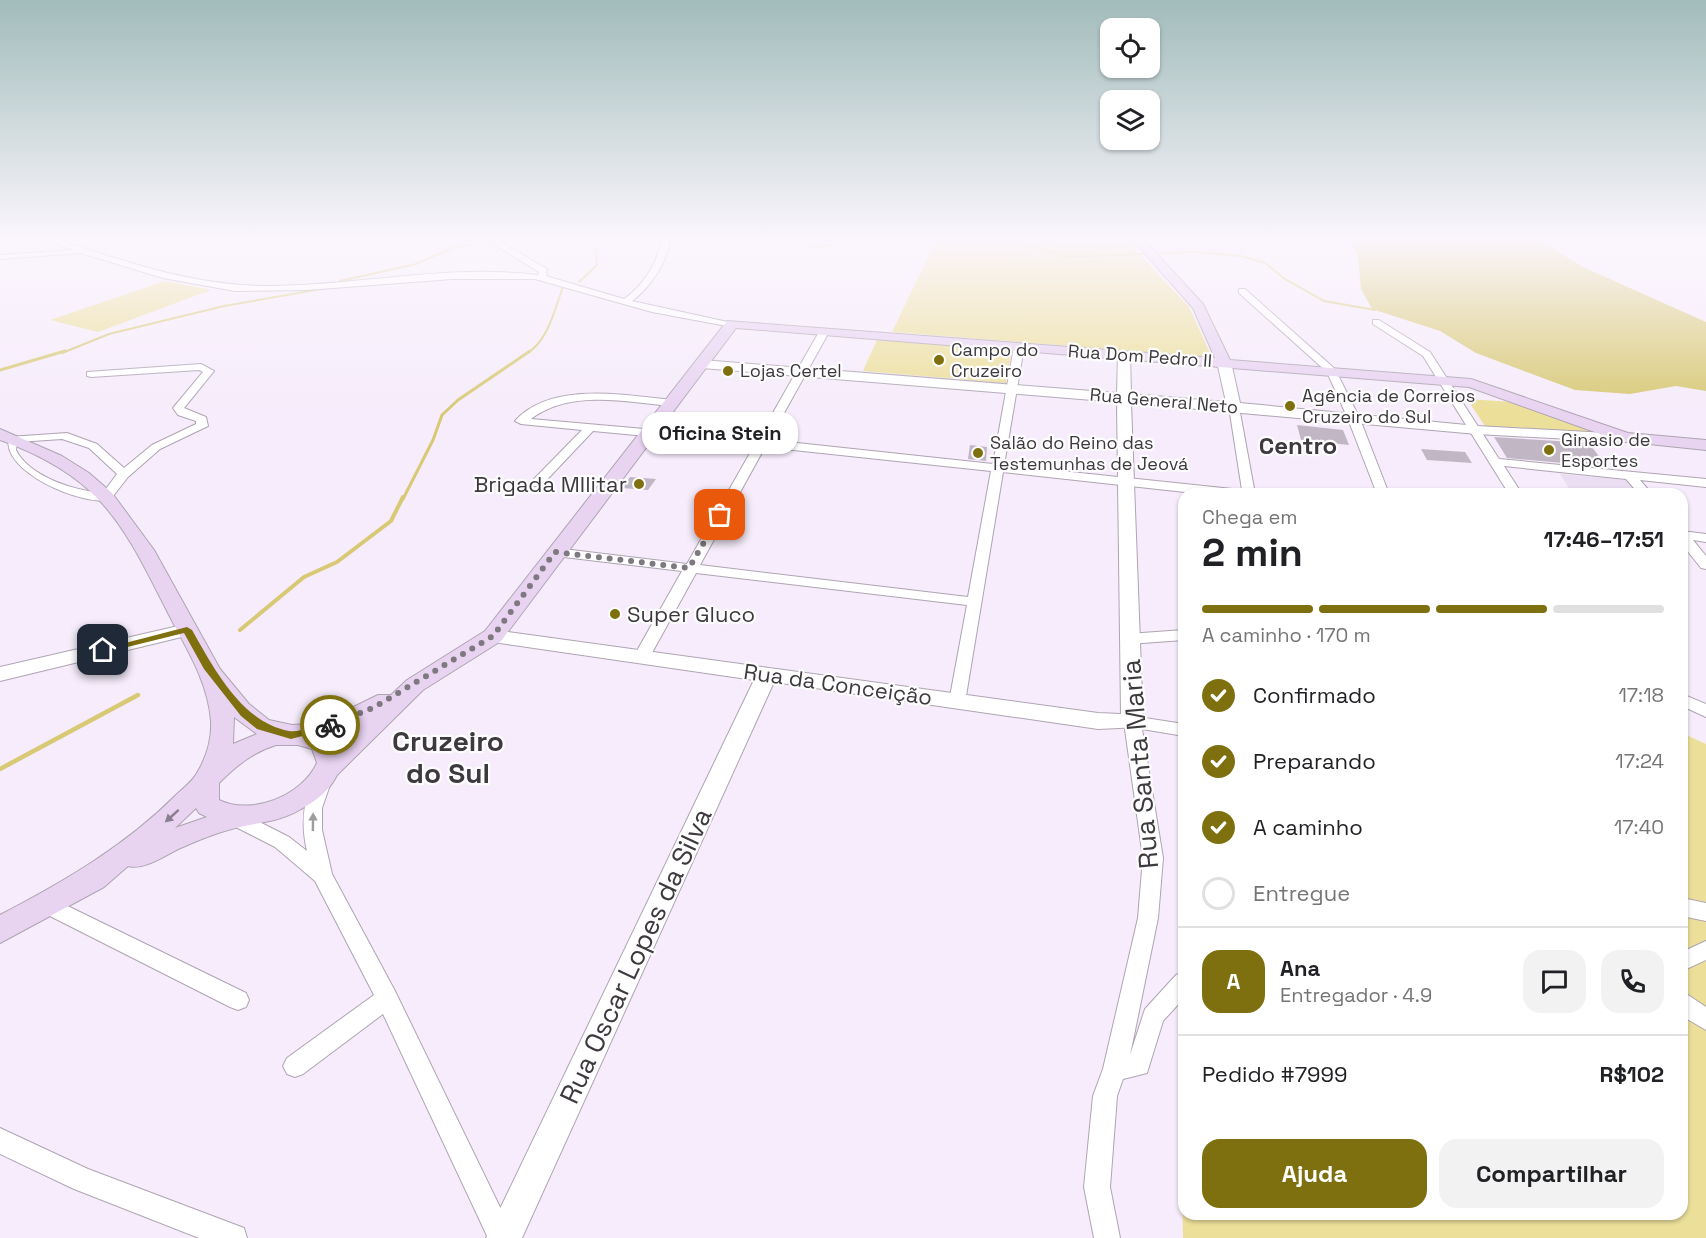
<!DOCTYPE html>
<html lang="pt">
<meta charset="utf-8">
<style>
:root{--surface:#fff;--page:#f2f2f2;--text:#202124;--muted:#757577;--line:#e0e0e0;--accent:#7f700f}
body{margin:0;font-family:"Space Grotesk",sans-serif;background:var(--page);color:var(--text);height:100vh;display:flex;flex-direction:column;font-size:22px;white-space:nowrap}
*{box-sizing:border-box;margin:0}
p{font-size:20px;color:var(--muted)}
.icon{flex:none;width:33px;height:33px;fill:none;stroke:currentColor;stroke-width:2;stroke-linecap:round;stroke-linejoin:round}
.map{position:relative;flex:1;overflow:hidden}
.side{position:absolute;left:1178px;top:488px;width:510px;height:732px;display:flex;flex-direction:column;background:var(--surface);border-radius:18px;box-shadow:0 2px 4px #0004}
.side>*{flex:none}
.controls{position:absolute;left:1100px;top:18px;display:grid;gap:12px}
.controls a{display:grid;place-items:center;width:60px;height:60px;border-radius:12px;background:var(--surface);box-shadow:0 2px 4px #0004;font-size:30px}
.pin{position:absolute;display:grid;place-items:center;width:51px;height:51px;color:#fff;margin:-26px;border-radius:12px;box-shadow:0 3px 9px #0006}
.courier{position:absolute;display:grid;place-items:center;width:60px;height:60px;margin:-30px;border:4px solid #7f700f;border-radius:50%;background:#fff;color:#222;box-shadow:0 2px 8px #0007}
.bubble{position:absolute;height:42px;border-radius:18px;background:var(--surface);box-shadow:0 2px 4px #0004;font-size:20px;font-weight:800;line-height:42px;text-align:center}
.headline em{font-style:normal;font-weight:800}
.headline div{display:flex;flex-direction:column-reverse}
.headline{display:flex;align-items:center;justify-content:space-between;height:102px;padding:0 24px}
h1{font-size:39px;font-weight:800;line-height:45px}
.bar{display:grid;grid-template-columns:repeat(4,1fr);gap:9px 6px;align-content:center;height:72px;padding:0 24px}
.bar i{height:8px;border-radius:4px;background:var(--line)}
.bar .current{background:var(--accent)}
.bar p{grid-column:span 4}
.line{display:flex;align-items:center;gap:15px;padding:0 24px;border-top:2px solid var(--line)}
.line div{flex:1}
.round{display:grid;place-items:center;flex:none;width:63px;height:63px;border-radius:18px;background:var(--page)}
ol{padding:0 24px;list-style:none}
li{display:flex;align-items:center;gap:18px;height:66px}
li p{margin-inline-start:auto}
li .icon{padding:6px;border-radius:50%;background:var(--accent);color:#fff;stroke-width:4}
li:last-child{color:var(--muted)}
li i{width:33px;height:33px;border:3px solid var(--line);border-radius:50%}
.cta{display:flex;gap:12px;margin-top:auto;padding:12px 24px}
.cta a{flex:1;height:69px;border-radius:18px;background:var(--accent);color:#fff;font-size:24px;font-weight:800;line-height:69px;text-align:center}
.cta a+a{background:var(--page);color:var(--text)}
.map>svg:first-child{display:block}
.built{fill:#ebdef2}
.green{fill:#ecdf9a}
.water{fill:#d8c975}
.lines{fill:none;stroke-linecap:round;stroke-linejoin:round}
.stream-far3{stroke:#d8c975;stroke-width:2}
.stream-far2{stroke:#d8c975;stroke-width:3}
.stream-far1{stroke:#d8c975;stroke-width:4}
.stream{stroke:#d8c975;stroke-width:4.5}
.building{fill:#c0b6c4}
.minor-casing{stroke:#aea4b2;stroke-width:2}
.tertiary-casing{stroke:#aea4b2;stroke-width:2}
.secondary-casing{stroke:#aea4b2;stroke-width:2}
.minor{fill:#fff;fill-rule:evenodd}
.tertiary{fill:#fff;fill-rule:evenodd}
.secondary{fill:#e8d3f1;fill-rule:evenodd}
.oneway{fill:#8a7e8f}
.oneway2{fill:#9e9c9e}
.route{fill:#7f700f}
.done{stroke:#7e7880;stroke-width:6;stroke-dasharray:0 10.8}
.poi-dot{fill:#7f700f;stroke:#fdfdfd;stroke-width:2}
.labels{text-anchor:middle;stroke-width:4.5;stroke-linejoin:round;paint-order:stroke}
.far-poi-label{font-size:18px;fill:#3d393e;stroke:#fdfdfd;text-anchor:start}
.far-street-label{font-size:18px;fill:#3d393e;stroke:#fdfdfd}
.poi-label{font-size:22px;fill:#3d393e;stroke:#fdfdfd;text-anchor:end}
.street-label{font-size:22px;fill:#3d393e;stroke:#fdfdfd}
.far-district-label{font-size:24px;font-weight:bold;fill:#3d393e;stroke:#fdfdfd}
.near-street-label{font-size:27px;fill:#3d393e;stroke:#fdfdfd}
.district-label{font-size:28px;font-weight:bold;fill:#3d393e;stroke:#fdfdfd}
</style>
<div class="map">
<svg width="1706" height="1238" viewBox="0 0 1706 1238">
<rect width="100%" height="100%" fill="#f6ecfb"/>
<!-- built -->
<path class="built" d="M1560,474L1628,480L1638,493H1572Z"/>
<!-- green -->
<g class="green">
<path d="M937,239L1128,242L1189,307L1212,357L892,332Z"/>
<path d="M165,281L211,290L98,332L50,320Z"/>
<path d="M877,340L1012,349L1006,383L863,371Z"/>
<path d="M1467,399L1514,402L1601,432L1485,426Z"/>
<path d="M1682,733L1706,744V1238H1183L1180,1077L1183,1071L1184,1214H1682Z"/>
</g>
<!-- water -->
<path class="water" d="M1350,239H1537L1583,267L1706,322V391L1676,386L1630,394L1575,390L1476,353L1440,331L1372,309L1361,289L1358,257Z"/>
<g class="lines">
<!-- stream-far3 -->
<g class="stream-far3">
<path d="M798,239L816,247L867,239"/>
<path d="M1010,239L1065,257L1195,252L1241,256L1265,263L1285,279L1324,301L1375,310"/>
<path d="M340,281L416,264L452,248L501,239"/>
<path d="M579,282L597,265L594,239"/>
<path d="M62,353L109,334L224,306L327,288"/>
<path d="M528,353C549,338 554,311 563,287"/>
</g>
<!-- stream-far2 -->
<g class="stream-far2">
<path d="M0,370L65,351"/>
<path d="M403,499L433,440L442,415L458,400L530,351"/>
</g>
<!-- stream-far1 -->
<path class="stream-far1" d="M240,630L304,577L337,562L391,521L403,497"/>
<!-- stream -->
<path class="stream" d="M0,769L138,695"/>
</g>
<!-- building -->
<g class="building">
<path d="M1297,425L1343,430L1349,445L1301,440Z"/>
<path d="M1494,437L1589,443L1607,467L1507,458Z"/>
<path d="M970,445L987,447L986,461L968,459Z"/>
<path d="M1421,449L1465,452L1472,463L1427,460Z"/>
<path d="M630,477L656,479L648,490L622,488Z"/>
</g>
<g class="lines">
<defs>
<g id="minor">
<path d="M43,239H55C127,262 196,287 273,286C361,285 450,264 538,275L539,272L493,244L497,239H505L502,243L547,269L546,276L624,299C643,286 658,262 662,239H670C667,262 651,287 632,301L737,324L732,327L652,312L535,279H452L307,290L235,291L163,278L81,253L0,259V255L73,250Z"/>
<path d="M1239,289H1245L1335,369L1360,419L1389,494H1377L1348,419L1327,372L1239,293Z"/>
<path d="M1373,320H1379L1430,352L1499,459L1706,479V487L1640,480L1652,494H1639L1626,479L1504,466L1522,494H1509L1423,356L1373,324Z"/>
<path d="M824,329L829,332L769,440L993,464L1014,347L1019,344L1024,347L1004,465L1242,490L1229,407L1234,404L1239,407L1255,494H1203L1003,472L965,702L963,706H951L949,702L967,605L696,573L648,660H636L634,656L682,571L555,556L548,552L555,548L687,564L754,446L593,431L541,486H533V480L582,430L521,424L515,421C551,381 625,395 672,400L677,403L672,406C627,402 570,389 531,419L758,439L819,332ZM765,447L991,471L968,597L700,565Z"/>
<path d="M201,364L214,371L184,408L206,417L208,426L160,449L128,477L110,500C83,506 0,472 9,437L67,433L97,444L124,468L152,445L196,424V421L178,415L173,408L203,372L199,370L91,377L87,376V372ZM62,439L89,448L117,474L103,493C76,491 29,477 16,450L17,442Z"/>
<path d="M1682,531L1706,534V542L1693,540L1706,556V569L1701,568L1682,544Z"/>
<path d="M1184,630V640L1128,644L1120,639L1128,634Z"/>
<path d="M1682,694L1706,704V717L1682,706Z"/>
<path d="M1132,716L1184,724V736L1142,729L1163,858L1158,918L1130,1055L1145,1009L1176,975L1184,972V998L1163,1021L1147,1073L1123,1079L1117,1096L1110,1187L1120,1238H1094L1084,1187L1093,1096L1103,1069L1138,918L1143,858L1124,722L1126,718Z"/>
<path d="M322,775L328,777L331,782L322,808V830L332,874L395,991L515,1238H488L383,1014L303,1074L295,1077L287,1074L283,1066L287,1058L374,995L315,881L275,847L228,823L226,818L228,813L235,811L242,813L289,837L307,851C301,825 302,801 316,777Z"/>
<path d="M47,896L246,993L249,1000L246,1007L238,1010L230,1007L40,911L37,905L40,899Z"/>
<path d="M1682,898L1706,903V921L1682,916Z"/>
<path d="M1706,941V960L1682,971V952Z"/>
<path d="M1682,991L1706,1007V1030L1682,1016Z"/>
<path d="M0,1128L88,1169L244,1228L247,1238H199L74,1189L0,1154Z"/>
</g>
<g id="tertiary">
<path d="M1124,351L1130,355L1131,394L1226,402L1217,362L1224,358L1231,362L1240,403L1477,426L1626,434L1633,438L1626,442L1477,434L1131,403L1143,722L1140,727L1098,729L774,682L522,1238H486L754,680L493,642L486,640L483,636L486,632L493,630L1098,713L1121,714L1117,402L702,368L695,364L702,360L1117,393L1118,355Z"/>
<path d="M187,624L194,626L197,630L194,634L0,681V667Z"/>
</g>
<path id="secondary" d="M1132,239H1143L1203,304L1230,360L1471,379L1628,433L1706,440V450L1620,441L1469,387L736,328L501,641L423,690L337,775C330,790 316,801 301,809C282,821 261,822 240,827C221,831 201,839 183,847C168,853 145,871 128,866L104,887L0,943V915C63,882 124,847 175,796C182,789 192,782 197,773C206,758 212,739 211,721C208,680 184,645 166,609C147,572 128,531 100,501C73,472 36,453 0,440V429L62,456L89,473L112,493L154,550L220,669L249,704L269,720L292,725L308,724L333,717L378,695H391L407,680L485,631L727,321L1215,358L1193,308ZM234,717L257,734L233,744ZM358,725L336,746L328,736ZM276,745H298L312,749L317,763C302,796 251,816 219,800V783C236,766 253,752 276,745ZM196,808L199,813L207,817L175,828Z"/>
</defs>
<!-- minor casing -->
<use href="#minor" class="minor-casing"/>
<!-- tertiary casing -->
<use href="#tertiary" class="tertiary-casing"/>
<!-- secondary casing -->
<use href="#secondary" class="secondary-casing"/>
<!-- minor -->
<use href="#minor" class="minor"/>
<!-- tertiary -->
<use href="#tertiary" class="tertiary"/>
<!-- secondary -->
<use href="#secondary" class="secondary"/>
</g>
<!-- one-way arrows -->
<defs><path id="oneway-solid" d="M-6-.8H1V-3.2L6.5 0L1 3.2V.8H-6Z" transform="scale(1.5)"/></defs>
<use class="oneway" href="#oneway-solid" transform="translate(172 816) rotate(138)"/>
<use class="oneway2" href="#oneway-solid" transform="translate(313 822) rotate(-89)"/>
<!-- sky -->
<linearGradient id="sky" x2="0" y2="1"><stop stop-color="#a1bcba"/><stop offset="0.58" stop-color="#fbf6fd"/><stop offset="1" stop-color="#fbf6fd" stop-opacity="0"/></linearGradient>
<rect width="1706" height="412" fill="url(#sky)"/>
<!-- route -->
<path class="route" d="M187,627L192,630C213,667 242,723 289,731C300,733 318,724 330,722L335,725L333,728L291,739L257,729L241,716L204,669L184,633L103,653L98,650Z"/>
<g class="lines">
<!-- done -->
<path class="done" d="M330,725L373,708L493,636L555,552L689,568L720,515"/>
</g>
<!-- markers -->
<g class="poi-dot">
<circle cx="939" cy="360" r="6"/>
<circle cx="728" cy="371" r="6"/>
<circle cx="1290" cy="406" r="6"/>
<circle cx="1549" cy="450" r="6"/>
<circle cx="978" cy="453" r="6"/>
<circle cx="639" cy="484" r="6"/>
<circle cx="615" cy="614" r="6"/>
</g>
<g class="labels">
<!-- far-poi labels -->
<g class="far-poi-label">
<text x="951" y="356">Campo do<tspan x="951" dy="21">Cruzeiro</tspan></text>
<text x="740" y="377">Lojas Certel</text>
<text x="1302" y="402">Agência de Correios<tspan x="1302" dy="21">Cruzeiro do Sul</tspan></text>
<text x="1561" y="446">Ginasio de<tspan x="1561" dy="21">Esportes</tspan></text>
<text x="990" y="449">Salão do Reino das<tspan x="990" dy="21">Testemunhas de Jeová</tspan></text>
</g>
<!-- far-street labels -->
<g class="far-street-label">
<text transform="translate(1140 356) rotate(4)" y="6">Rua Dom Pedro II</text>
<text transform="translate(1164 401) rotate(5)" y="6">Rua General Neto</text>
</g>
<!-- poi labels -->
<g class="poi-label">
<text x="627" y="492">Brigada MIlitar</text>
<text x="627" y="622" text-anchor="start">Super Gluco</text>
</g>
<!-- street labels -->
<g class="street-label">
<text transform="translate(838 684) rotate(8)" y="8">Rua da Conceição</text>
</g>
<!-- far-district labels -->
<g class="far-district-label">
<text x="1298" y="454">Centro</text>
</g>
<!-- near-street labels -->
<g class="near-street-label">
<text transform="translate(1140 764) rotate(-95)" y="9">Rua Santa Maria</text>
<text transform="translate(636 956) rotate(-65)" y="9">Rua Oscar Lopes da Silva</text>
</g>
<!-- district labels -->
<g class="district-label">
<text x="448" y="751">Cruzeiro<tspan x="448" dy="32">do Sul</tspan></text>
</g>
</g>
</svg>
<div class="controls">
<a><svg class="icon" aria-label="locate" viewBox="0 0 24 24"><circle cx="12" cy="12" r="6"/><path d="M12 2v4M12 18v4M2 12h4M18 12h4"/></svg></a>
<a><svg class="icon" aria-label="layers" viewBox="0 0 24 24"><path d="M12 4l9 5-9 5-9-5zM3 14l9 5 9-5"/></svg></a>
</div>
<div class="pin" style="left:720px;top:515px;background:#ea580c"><svg class="icon" aria-label="bag" viewBox="0 0 24 24"><path d="M5 8h14l-1 12H6zM9 8a3 3 0 0 1 6 0"/></svg></div>
<div class="pin" style="left:103px;top:650px;background:#1f2937"><svg class="icon" aria-label="home" viewBox="0 0 24 24"><path d="M3 11l9-7 9 7M6 9v11h12V9"/></svg></div>
<div class="courier" style="left:330px;top:725px"><svg class="icon" aria-label="bike" viewBox="0 0 24 24"><circle cx="6" cy="16" r="4"/><circle cx="18" cy="16" r="4"/><path d="M6 16l4-8h5l3 8M10 8l3 8H6M13 5h3"/></svg></div>
<div class="bubble" style="left:642px;top:412px;width:156px">Oficina Stein</div>
<section class="side">
<div class="headline"><div><h1>2 min</h1><p>Chega em</p></div><em>17:46–17:51</em></div>
<div class="bar"><i class="current"></i><i class="current"></i><i class="current"></i><i></i><p>A caminho · 170 m</p></div>
<ol>
<li><svg class="icon" aria-label="check" viewBox="0 0 24 24"><path d="M5 12l5 5 9-10"/></svg>Confirmado<p>17:18</p></li>
<li><svg class="icon" aria-label="check" viewBox="0 0 24 24"><path d="M5 12l5 5 9-10"/></svg>Preparando<p>17:24</p></li>
<li><svg class="icon" aria-label="check" viewBox="0 0 24 24"><path d="M5 12l5 5 9-10"/></svg>A caminho<p>17:40</p></li>
<li><i></i>Entregue</li>
</ol>
<div class="line" style="height:108px"><b class="round" style="background:var(--accent);color:#fff">A</b><div><b>Ana</b><p>Entregador · 4.9</p></div><a class="round"><svg class="icon" aria-label="chat" viewBox="0 0 24 24"><path d="M4 5h16v11H9l-5 4z"/></svg></a><a class="round"><svg class="icon" aria-label="phone" viewBox="0 0 24 24"><path d="M5 4h4l2 5-3 2q2 4 5 5l2-3 5 2v4C11 20 4 13 5 4z"/></svg></a></div>
<div class="line" style="height:78px"><div>Pedido #7999</div><b>R$102</b></div>
<div class="cta"><a>Ajuda</a><a>Compartilhar</a></div>
</section>
</div>
